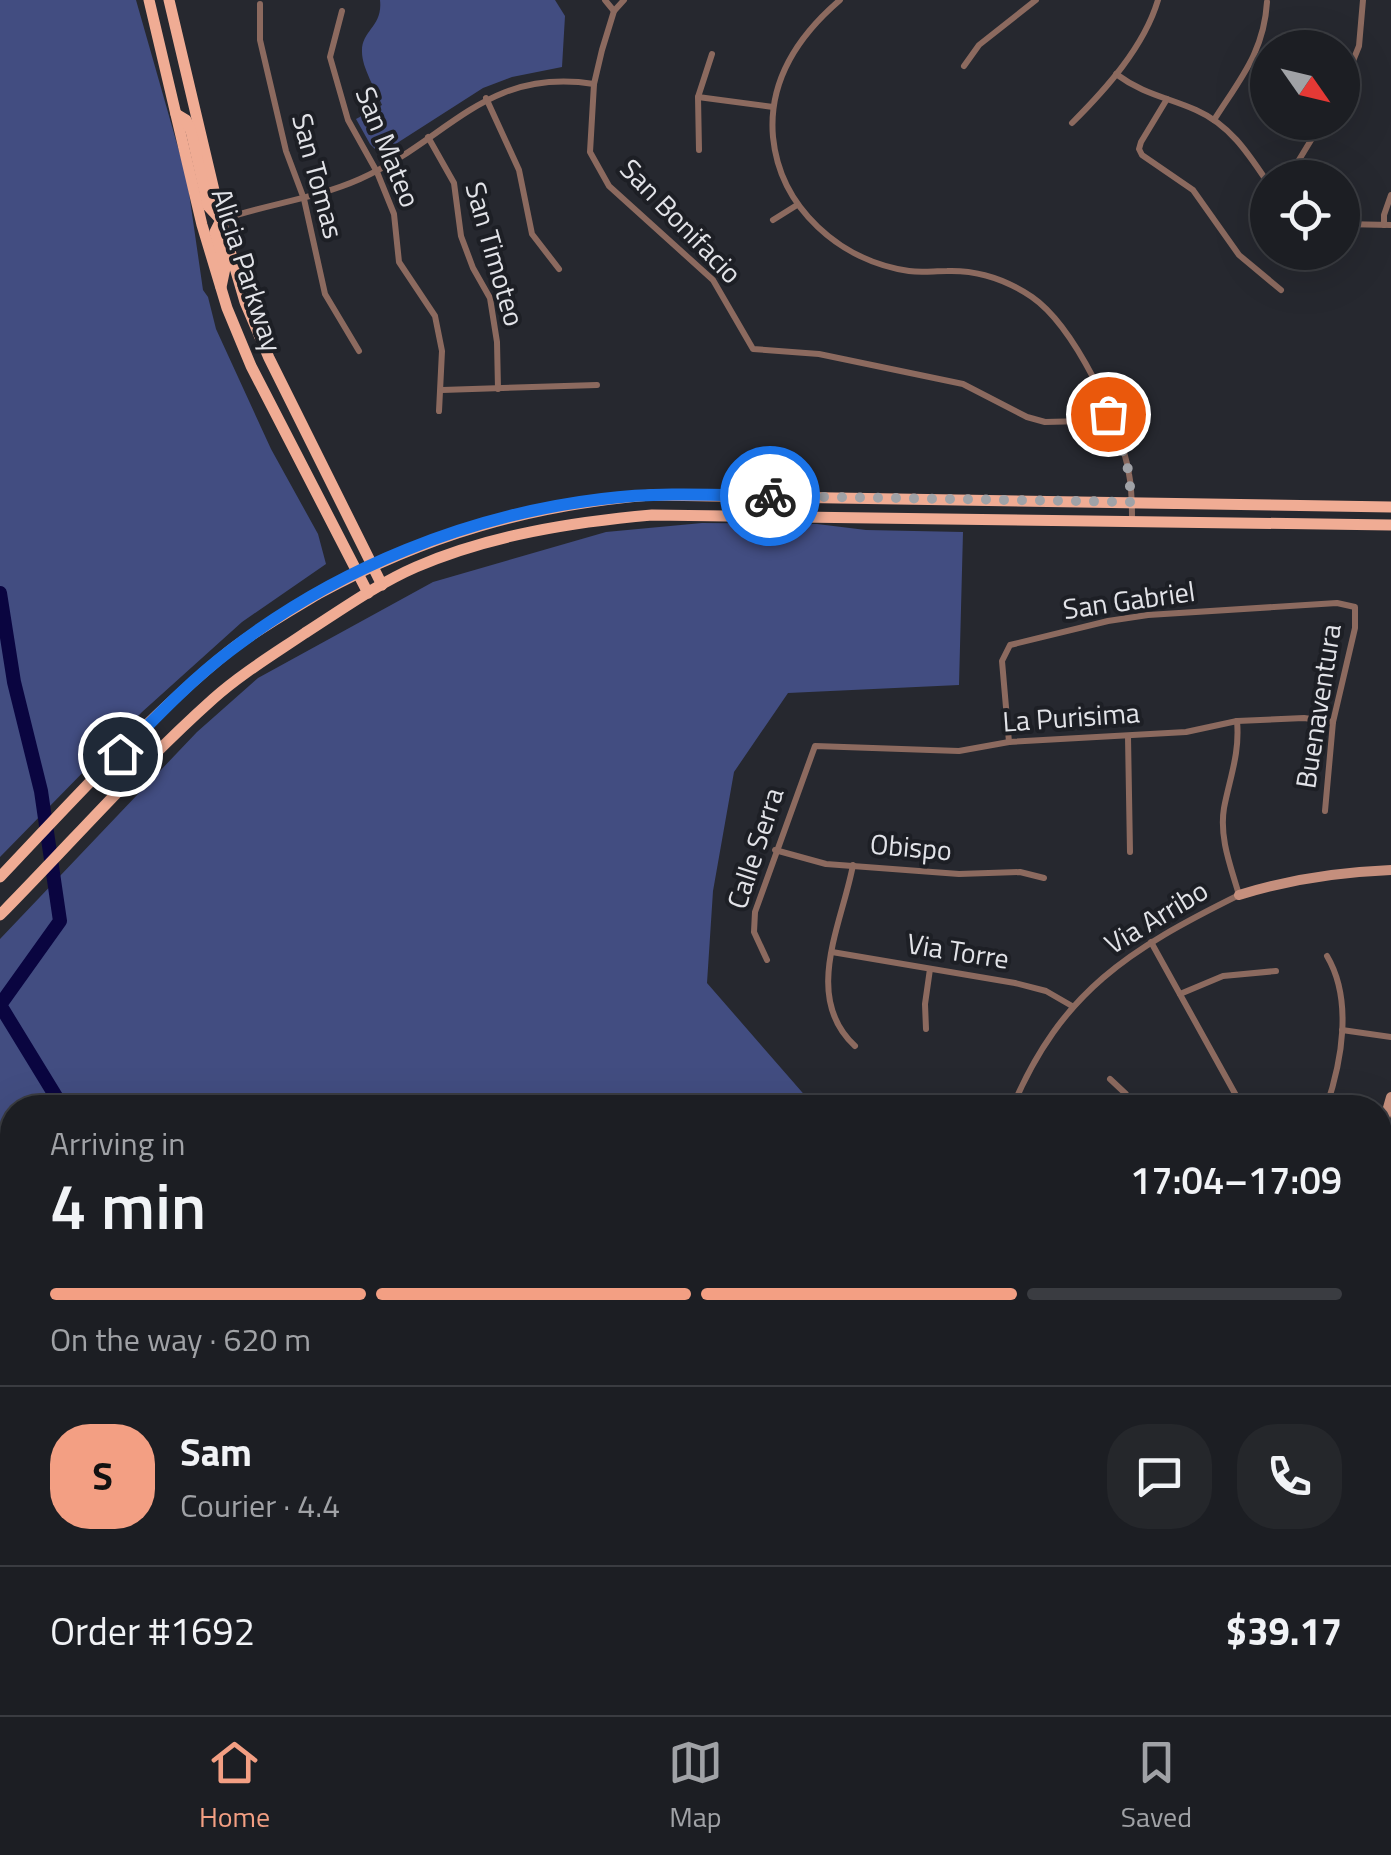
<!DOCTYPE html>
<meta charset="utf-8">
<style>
:root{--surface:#1c1e23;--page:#25272b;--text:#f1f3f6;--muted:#a0a2a6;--line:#3a3c41;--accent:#f39f83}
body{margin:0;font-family:"Titillium Web",sans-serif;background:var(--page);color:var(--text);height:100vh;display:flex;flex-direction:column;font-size:38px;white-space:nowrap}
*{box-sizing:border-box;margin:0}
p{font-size:32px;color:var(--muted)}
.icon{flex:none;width:55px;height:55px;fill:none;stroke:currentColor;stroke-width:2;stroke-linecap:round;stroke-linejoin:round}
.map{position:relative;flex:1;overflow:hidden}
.panel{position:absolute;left:0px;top:1095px;width:1392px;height:620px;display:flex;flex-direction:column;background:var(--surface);border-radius:40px 40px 0 0;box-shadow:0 10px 40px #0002,0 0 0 2px var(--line)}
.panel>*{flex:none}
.needle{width:65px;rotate:124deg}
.buttons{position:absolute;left:1250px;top:30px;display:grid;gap:20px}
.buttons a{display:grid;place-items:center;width:110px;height:110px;border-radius:50%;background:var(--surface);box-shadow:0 10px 40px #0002,0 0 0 2px var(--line);font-size:50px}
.pin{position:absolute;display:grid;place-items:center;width:85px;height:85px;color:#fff;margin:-42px;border:5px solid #fff;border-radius:50%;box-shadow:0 2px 10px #0007}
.courier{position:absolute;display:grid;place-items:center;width:100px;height:100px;margin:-50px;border:8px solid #1a73e8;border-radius:50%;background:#fff;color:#222;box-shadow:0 2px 12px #0007}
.summary em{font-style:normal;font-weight:600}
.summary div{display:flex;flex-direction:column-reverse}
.summary{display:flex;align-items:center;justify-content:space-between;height:170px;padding:0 50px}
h1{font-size:65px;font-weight:600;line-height:75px}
.bar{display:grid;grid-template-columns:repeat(4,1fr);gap:15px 10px;align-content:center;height:120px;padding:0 50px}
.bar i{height:12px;border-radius:8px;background:var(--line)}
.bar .selected{background:var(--accent)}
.bar p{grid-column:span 4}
.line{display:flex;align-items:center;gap:25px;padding:0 50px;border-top:2px solid var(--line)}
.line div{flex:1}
.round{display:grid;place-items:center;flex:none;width:105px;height:105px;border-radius:40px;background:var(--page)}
.tab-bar{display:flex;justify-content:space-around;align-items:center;height:140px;border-top:2px solid var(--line);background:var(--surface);font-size:28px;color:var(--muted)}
.tab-bar a{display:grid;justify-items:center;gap:5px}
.tab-bar .selected{color:var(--accent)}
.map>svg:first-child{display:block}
.built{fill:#2f323e}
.green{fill:#424d81}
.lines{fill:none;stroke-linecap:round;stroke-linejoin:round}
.river{stroke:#0a0540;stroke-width:14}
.street{stroke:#8c6a5f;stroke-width:6}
.secondary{stroke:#c58f7d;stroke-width:10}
.primary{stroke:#f0ac94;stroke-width:11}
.done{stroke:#a0a2a7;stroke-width:10;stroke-dasharray:0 18}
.route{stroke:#1a73e8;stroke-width:12}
.labels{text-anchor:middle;stroke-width:8;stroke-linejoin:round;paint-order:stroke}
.street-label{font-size:28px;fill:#e2e3e8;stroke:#1d1f25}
</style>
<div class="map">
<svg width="1391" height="1715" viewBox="0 0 1391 1715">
<rect width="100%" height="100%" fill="#26282f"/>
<!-- built -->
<path class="built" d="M0,1588L12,1618V1702L25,1703V1715H0Z"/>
<!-- green -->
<g class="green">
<path d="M0,0H136L187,179L203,290L208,297L216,329L271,449L318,534L326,564L242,622L142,712L0,857Z"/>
<path d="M380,0H555L565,16L562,67L512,77L483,88L380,154L370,144L356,119L382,105C376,90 362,68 362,52C361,30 383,27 380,0Z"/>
<path d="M702,523L817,524L866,530L963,532L959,685L788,693L734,772L713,891L707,983L815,1107L12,1108V1514L6,1501L0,1475V939L197,732L258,678L433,582L606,532Z"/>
<path d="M1391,1179V1329L1380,1323V1208Z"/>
<path d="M656,1703L662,1706L663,1715H63L62,1703Z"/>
</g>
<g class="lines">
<!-- river -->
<g class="river">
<path d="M0,593L14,682L41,791L60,921L0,1005L63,1108"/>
<path d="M311,1702L313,1715"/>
</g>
<!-- street -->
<g class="street">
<path d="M605,0L614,11"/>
<path d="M624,0L614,11L602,50L594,84L590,152L609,186L713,280L753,349L819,354L963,384L1027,417L1045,422L1085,421L1108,414"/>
<path d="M840,0C798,36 768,81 773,137C780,208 840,261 909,271C922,273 933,271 947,271C978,270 1007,280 1032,297C1074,326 1121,424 1129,474C1132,489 1132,504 1132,519"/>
<path d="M260,4V40L286,151L304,199L325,294L359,351"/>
<path d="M342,11L330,57L348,120L377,172L394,214L399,262L435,316L442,351L439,411"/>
<path d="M964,66L979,45L1036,0"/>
<path d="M1116,74C1143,94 1166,97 1196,110C1230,125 1248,153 1268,183"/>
<path d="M1342,88L1359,46L1363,0"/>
<path d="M698,97L773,107"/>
<path d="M486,98L519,170L532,234L559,269"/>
<path d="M1167,99L1141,142L1139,149L1142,155L1193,190L1239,255L1281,290"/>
<path d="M1214,120C1240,79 1264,52 1267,2"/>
<path d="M1072,123C1106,89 1144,47 1158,0"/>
<path d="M428,137L454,183L461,236L473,268L490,298L497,342L498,389"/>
<path d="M699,150L698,97L712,54"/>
<path d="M1288,178L1322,122"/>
<path d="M221,220C267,204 315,199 360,179C448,140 485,67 594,84"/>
<path d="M773,220L797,205"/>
<path d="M1342,224L1391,225"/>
<path d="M1384,225V215L1391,195"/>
<path d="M442,390L597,385"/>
<path d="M1128,737L1130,852"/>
<path d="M1009,742L1002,661L1010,645L1108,621L1148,615L1337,603L1355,607V628L1333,722L1325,811"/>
<path d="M775,850L826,864L959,874L1020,872L1044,878"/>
<path d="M853,865C842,924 802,997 855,1046"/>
<path d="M1151,942L1243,1108"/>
<path d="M832,952L1015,983L1046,991L1072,1006"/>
<path d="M767,960L754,932L755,912L815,746L959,751L1009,742L1186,732L1237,721L1304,718L1333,722"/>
<path d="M1180,994L1223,976L1276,971"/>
<path d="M926,1029L925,1004L930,969"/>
<path d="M1342,1030L1391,1037"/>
<path d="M1110,1079L1126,1094L1133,1108"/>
<path d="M1012,1108C1061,991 1130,949 1239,895C1231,867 1219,838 1224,808C1230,777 1240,753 1237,721"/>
<path d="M1326,1108C1342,1061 1353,1000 1327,956"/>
<path d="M1384,1403L1391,1387"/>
<path d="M1380,1524L1391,1539"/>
<path d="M1380,1691L1391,1689"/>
<path d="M969,1702L1043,1715"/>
<path d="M1232,1702L1233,1715"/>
<path d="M1323,1702L1326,1715"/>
<path d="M728,1715L735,1702"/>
<path d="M1117,1715L1154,1713"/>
</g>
<!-- secondary -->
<g class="secondary">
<path d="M1239,895C1290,879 1338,872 1391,870"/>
<path d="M1380,1136L1391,1097"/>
<path d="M1380,1174L1391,1146"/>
<path d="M1380,1340L1391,1345"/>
<path d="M1153,1702V1715"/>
<path d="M1165,1702V1715"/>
</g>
<!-- primary -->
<g class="primary">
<path d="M149,0L202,225L227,308L251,366L368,593"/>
<path d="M169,0L221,220L245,302L269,358L382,585"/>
<path d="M176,114L186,120L191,131L208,206L221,220L215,232L225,268L221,287"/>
<path d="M0,877C73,800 146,719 228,652C256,630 288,612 318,594C425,535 530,505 651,495L1391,507"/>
<path d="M0,915C71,843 138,766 213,699C241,674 274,654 305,633C341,610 377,584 416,567C490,535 573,522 652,515L1391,525"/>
</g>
</g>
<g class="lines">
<!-- done -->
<path class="done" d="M770,496L1132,502L1127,463L1108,414"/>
<!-- route -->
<path class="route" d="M120,754C155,718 191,680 231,650C337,568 469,515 602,499C658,492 714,495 770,496"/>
</g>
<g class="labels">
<!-- street labels -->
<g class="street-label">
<text transform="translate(388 147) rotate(68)" y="10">San Mateo</text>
<text transform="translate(318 176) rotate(75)" y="10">San Tomas</text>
<text transform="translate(681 221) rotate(46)" y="10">San Bonifacio</text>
<text transform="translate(495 254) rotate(74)" y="10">San Timoteo</text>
<text transform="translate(247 270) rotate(72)" y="10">Alicia Parkway</text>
<text transform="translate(1129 600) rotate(-8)" y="10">San Gabriel</text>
<text transform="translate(1318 706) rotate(-81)" y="10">Buenaventura</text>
<text transform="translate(1071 717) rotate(-4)" y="10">La Purisima</text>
<text transform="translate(911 847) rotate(5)" y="10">Obispo</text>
<text transform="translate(755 848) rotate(-72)" y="10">Calle Serra</text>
<text transform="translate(1156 917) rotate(-31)" y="10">Via Arribo</text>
<text transform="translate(958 951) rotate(9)" y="10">Via Torre</text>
</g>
</g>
</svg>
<div class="buttons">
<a><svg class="needle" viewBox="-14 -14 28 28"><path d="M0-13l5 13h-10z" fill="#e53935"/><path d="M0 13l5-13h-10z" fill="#a0a2a6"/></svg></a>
<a><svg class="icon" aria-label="locate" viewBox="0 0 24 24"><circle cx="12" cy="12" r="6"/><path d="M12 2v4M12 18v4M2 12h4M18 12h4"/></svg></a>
</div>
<div class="pin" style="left:1108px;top:414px;background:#ea580c"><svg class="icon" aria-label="bag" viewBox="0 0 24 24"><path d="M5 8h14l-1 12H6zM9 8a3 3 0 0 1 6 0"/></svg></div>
<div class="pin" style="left:120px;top:754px;background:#1f2937"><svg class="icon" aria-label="home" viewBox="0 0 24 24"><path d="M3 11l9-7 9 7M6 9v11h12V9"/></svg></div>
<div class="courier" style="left:770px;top:496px"><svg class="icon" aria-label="bike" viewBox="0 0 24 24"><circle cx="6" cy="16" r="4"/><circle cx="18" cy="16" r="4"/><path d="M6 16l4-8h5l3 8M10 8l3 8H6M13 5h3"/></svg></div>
<section class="panel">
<div class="summary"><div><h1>4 min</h1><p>Arriving in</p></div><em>17:04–17:09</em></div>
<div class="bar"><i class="selected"></i><i class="selected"></i><i class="selected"></i><i></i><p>On the way · 620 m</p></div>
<div class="line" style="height:180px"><b class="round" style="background:var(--accent);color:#111">S</b><div><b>Sam</b><p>Courier · 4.4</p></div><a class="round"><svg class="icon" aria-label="chat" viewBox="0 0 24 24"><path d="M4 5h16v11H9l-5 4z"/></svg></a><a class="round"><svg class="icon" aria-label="phone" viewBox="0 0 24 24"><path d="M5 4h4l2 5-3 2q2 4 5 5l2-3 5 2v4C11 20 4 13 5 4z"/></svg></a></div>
<div class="line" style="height:130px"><div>Order #1692</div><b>$39.17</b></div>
</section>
</div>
<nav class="tab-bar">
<a class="selected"><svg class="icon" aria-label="home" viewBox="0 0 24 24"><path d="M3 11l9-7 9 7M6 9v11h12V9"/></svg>Home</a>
<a><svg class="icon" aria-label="map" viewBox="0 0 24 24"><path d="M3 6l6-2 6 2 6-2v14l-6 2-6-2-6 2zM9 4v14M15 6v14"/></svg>Map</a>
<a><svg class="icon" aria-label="saved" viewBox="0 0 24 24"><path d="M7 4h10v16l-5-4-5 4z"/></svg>Saved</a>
</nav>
